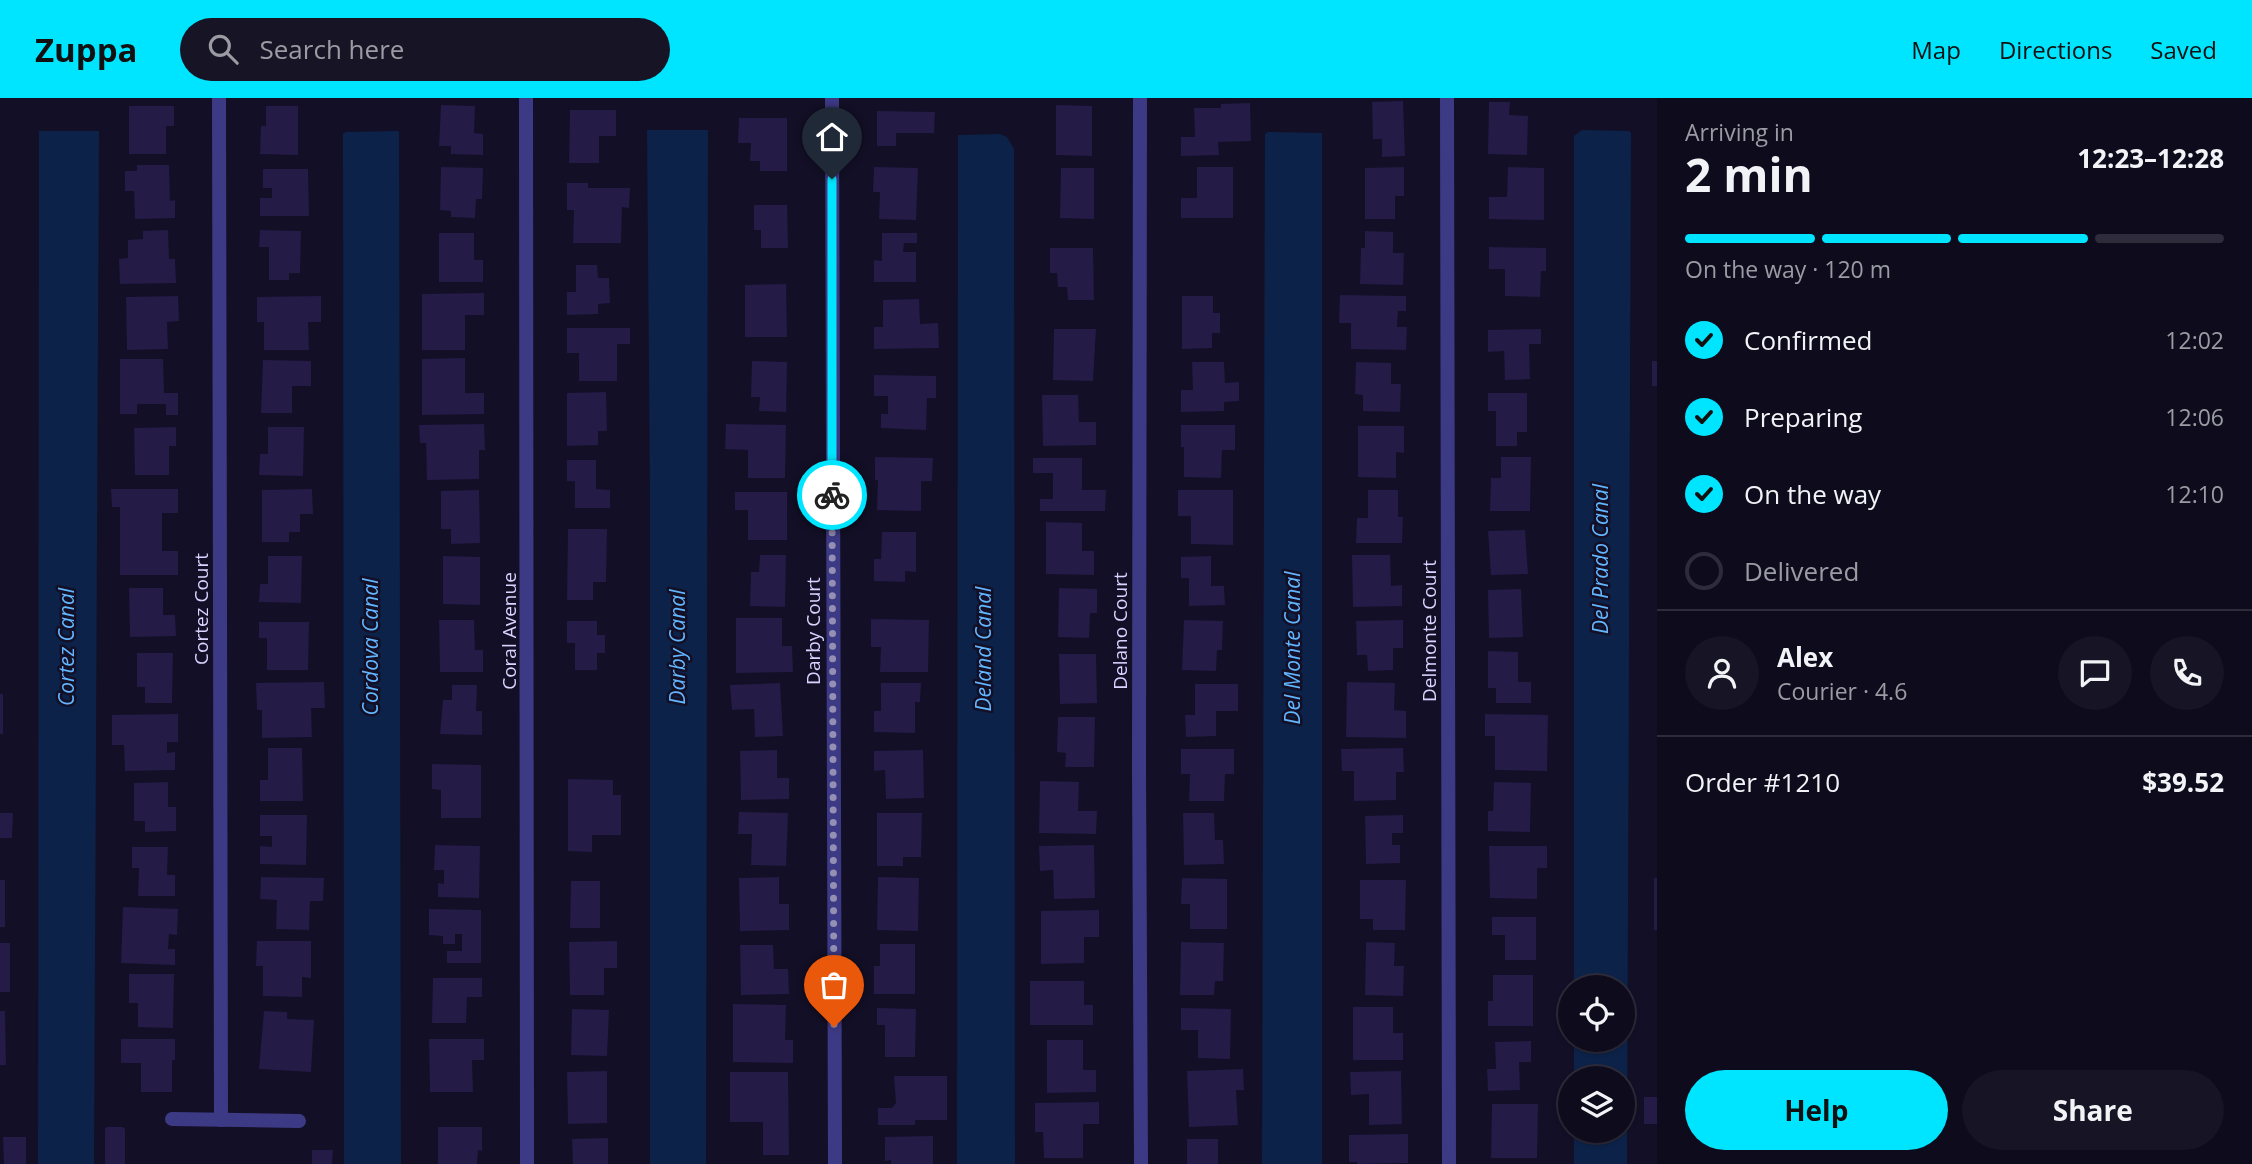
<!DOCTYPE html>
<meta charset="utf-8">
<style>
:root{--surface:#0e0b1c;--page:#171425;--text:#f1f3f6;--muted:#9b9ba3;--line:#2e2b3b;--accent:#00e5ff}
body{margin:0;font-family:"Open Sans",sans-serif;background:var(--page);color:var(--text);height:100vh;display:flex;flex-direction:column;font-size:26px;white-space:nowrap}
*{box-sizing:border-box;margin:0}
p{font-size:23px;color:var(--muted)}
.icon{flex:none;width:38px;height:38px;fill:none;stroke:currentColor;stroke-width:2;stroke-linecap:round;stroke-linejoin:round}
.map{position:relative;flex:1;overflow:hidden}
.drawer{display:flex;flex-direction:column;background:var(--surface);width:595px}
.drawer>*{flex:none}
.controls{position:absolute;left:1558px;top:877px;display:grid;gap:14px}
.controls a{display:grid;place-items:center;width:77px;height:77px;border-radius:50%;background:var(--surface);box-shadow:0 2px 5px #0004,0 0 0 2px var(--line);font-size:35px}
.pin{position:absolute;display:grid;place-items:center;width:60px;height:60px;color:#fff;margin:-72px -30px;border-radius:50% 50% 50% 0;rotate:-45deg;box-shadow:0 0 7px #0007}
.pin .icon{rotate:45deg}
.courier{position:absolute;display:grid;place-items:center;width:70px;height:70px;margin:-35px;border:5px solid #00e5ff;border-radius:50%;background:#fff;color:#222;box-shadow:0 2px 9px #0007}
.overview em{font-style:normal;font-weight:700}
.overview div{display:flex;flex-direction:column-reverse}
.overview{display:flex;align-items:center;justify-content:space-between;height:119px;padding:0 28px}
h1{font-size:46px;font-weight:700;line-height:52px}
.bar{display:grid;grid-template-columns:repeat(4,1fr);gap:10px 7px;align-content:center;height:84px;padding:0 28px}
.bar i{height:9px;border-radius:5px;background:var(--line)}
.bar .active{background:var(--accent)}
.bar p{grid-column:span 4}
.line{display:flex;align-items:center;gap:18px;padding:0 28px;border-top:2px solid var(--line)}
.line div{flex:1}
.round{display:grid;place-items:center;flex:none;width:74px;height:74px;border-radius:37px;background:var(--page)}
ol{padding:0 28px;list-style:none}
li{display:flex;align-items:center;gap:21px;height:77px}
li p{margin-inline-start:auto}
li .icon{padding:7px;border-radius:50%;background:var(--accent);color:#111;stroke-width:4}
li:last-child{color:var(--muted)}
li i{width:38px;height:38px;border:4px solid var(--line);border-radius:50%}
.cta{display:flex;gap:14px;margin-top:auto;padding:14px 28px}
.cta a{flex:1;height:80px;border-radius:42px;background:var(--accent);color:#111;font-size:28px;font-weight:700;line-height:80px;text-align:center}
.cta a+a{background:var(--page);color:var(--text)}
header{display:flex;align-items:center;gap:42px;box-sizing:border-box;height:98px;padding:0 35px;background:var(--accent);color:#111}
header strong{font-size:33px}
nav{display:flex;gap:38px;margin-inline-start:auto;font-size:24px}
.search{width:490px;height:63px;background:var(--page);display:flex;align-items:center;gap:18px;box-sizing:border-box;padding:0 24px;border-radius:38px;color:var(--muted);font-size:26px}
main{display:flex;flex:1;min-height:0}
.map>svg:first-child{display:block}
.water{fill:#0c2248}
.building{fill:#241b47}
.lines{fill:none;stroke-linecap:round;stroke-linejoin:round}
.minor{stroke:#3d3a85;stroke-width:14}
.done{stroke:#948fb3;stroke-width:7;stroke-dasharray:0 12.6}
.route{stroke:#00e5ff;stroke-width:9}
.labels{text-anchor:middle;stroke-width:5;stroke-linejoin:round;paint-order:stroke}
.street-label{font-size:19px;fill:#d9d4ff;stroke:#130f26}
.water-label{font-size:21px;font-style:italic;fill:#62b6ff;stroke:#130f26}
</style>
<header>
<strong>Zuppa</strong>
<div class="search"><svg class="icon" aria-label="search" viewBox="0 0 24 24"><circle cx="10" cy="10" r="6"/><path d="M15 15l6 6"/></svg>Search here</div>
<nav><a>Map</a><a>Directions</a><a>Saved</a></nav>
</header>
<main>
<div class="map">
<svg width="1657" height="1066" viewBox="0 0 1657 1066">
<rect width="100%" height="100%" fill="#130f26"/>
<!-- water -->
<g class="water">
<path d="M647,32H708L706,1066H650V400Z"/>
<path d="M1582,32L1629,33L1631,35L1627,1066H1574V1033L1622,1032V980H1574V942H1622V889H1574V38Z"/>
<path d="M39,33H99L94,1066H38Z"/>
<path d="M399,33L401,1066H344L343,36L346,34Z"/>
<path d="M1268,34L1322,35V1066H1262L1265,36Z"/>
<path d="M1000,36L1007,39L1014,51L1015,1066H957L958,37Z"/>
</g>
<!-- building -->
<g class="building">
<path d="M1403,3L1405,58L1382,59V41H1373L1372,4Z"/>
<path d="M1489,4H1510L1509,17L1528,18L1527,57L1488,56Z"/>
<path d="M1250,5L1251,43L1218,44L1219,57L1181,58V39H1195L1194,10H1221V6Z"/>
<path d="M441,7L475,8L474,35L483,36V57L451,56V48H439Z"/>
<path d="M1056,7L1092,8V58L1056,57Z"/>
<path d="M129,8H174V28H166V56H129Z"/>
<path d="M266,8H298V57L260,56L261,28H266Z"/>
<path d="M570,12H616V38H599V65H569Z"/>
<path d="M877,13L935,14L934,35H896V48H877Z"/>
<path d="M739,20H787V73H760V63H750L751,45H738Z"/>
<path d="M137,67H169L170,103L175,102V120L135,121L134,93H125V73H137Z"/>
<path d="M441,69L483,70L482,101H476L475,120L451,119V113L440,112Z"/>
<path d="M874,69L918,70L916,122L879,121L880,94H873Z"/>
<path d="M1197,69H1233V120H1181V100H1197Z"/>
<path d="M1404,69V98H1395V121H1365V70Z"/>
<path d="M1508,69L1544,70V122L1489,121V99H1507Z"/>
<path d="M1061,70H1094V121L1060,120Z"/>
<path d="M263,71H308L309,118H260V100H272V90H263Z"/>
<path d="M567,85H588V90H630L629,110L622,109L621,145H573L574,112H567Z"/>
<path d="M754,107H787L788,150H761V132H754Z"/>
<path d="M168,132L169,161H175L176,185L120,186L119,161L128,160V142L143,141V133Z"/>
<path d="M260,132L301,133L300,175H289V182H269V149H259Z"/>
<path d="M1365,133L1393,134V155H1404L1403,187L1360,186L1361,150H1365Z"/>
<path d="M439,135H474V162H483V184H439Z"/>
<path d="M882,135H917V145H904L903,154H916V184H874V162L882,163Z"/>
<path d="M1489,149L1546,150V173H1541L1540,199L1505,198V171H1489Z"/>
<path d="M1050,150H1093L1094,202H1068L1067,189H1058L1057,175H1050Z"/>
<path d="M576,167H597L598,180H609L610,205L598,206V216L567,217V194H576Z"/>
<path d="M786,186L787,239H745V187Z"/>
<path d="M484,195V217H465V252H422V196Z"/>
<path d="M1340,197L1406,198V213H1398L1397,229H1407L1406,252L1351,251V225H1339Z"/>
<path d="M178,198L179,223L167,224L168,251L127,252L126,199Z"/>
<path d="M321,198V224H308L309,252H264V224H257V199Z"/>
<path d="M1182,198H1213V215H1220V235H1212V250L1182,251Z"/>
<path d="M919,201L920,226L938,225L939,250L874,251V229H883V202Z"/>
<path d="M567,230H630V246H617V283H579V255H567Z"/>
<path d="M1054,231H1096L1093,283L1053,282Z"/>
<path d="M1541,231V246H1529L1530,281L1505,282L1504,253L1488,254V232Z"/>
<path d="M465,260V295H484V316L422,317V261Z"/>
<path d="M120,261H163L164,295H178V317H166V306H137V316H120Z"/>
<path d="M263,262L311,263V288H292V315H261Z"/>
<path d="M752,263L787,264L786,314L759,313L760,299H751Z"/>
<rect x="1652" y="263" width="5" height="25"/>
<path d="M1192,264H1224L1225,285L1239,284V303L1224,304V313L1181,314V292H1193Z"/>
<path d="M1356,264L1391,265V286H1401L1400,314L1363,313V297L1355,296Z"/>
<path d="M874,277L936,278V300H927L926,332L881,330V316H888V298H874Z"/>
<path d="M606,294L607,333H598V347L567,348V295Z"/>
<path d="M1488,295H1527V334H1517V348H1496V313H1488Z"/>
<path d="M1042,297H1078L1079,324H1096V347L1043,348Z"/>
<path d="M484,326L485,352H479V381L427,382L426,345H420L419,327Z"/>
<path d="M726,326L786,327L785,380H748V352L725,351Z"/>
<path d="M1181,327H1235V352H1222L1221,380L1184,379V349H1181Z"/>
<path d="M1358,328H1404V355L1396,354V380L1358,379Z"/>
<path d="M176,329V348H169V377H135L134,330Z"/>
<path d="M268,329H304L303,378L259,377L260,356H268Z"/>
<path d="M875,359L933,360L932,383H921V413L877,412L878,382H875Z"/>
<path d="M1501,359H1531L1530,413H1490L1491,380H1501Z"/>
<path d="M1033,360H1082V392H1106L1105,413H1040V401H1053V375H1033Z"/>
<path d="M567,362H596V391L610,392V410H575V383H567Z"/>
<path d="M111,391H178V415H162V453H178V477H120V409H112Z"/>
<path d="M312,391L313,416H300V434H289V444H262V392Z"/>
<path d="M479,392L480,445L451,446V431H441V393Z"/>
<path d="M1178,392H1233V447L1191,446V418H1178Z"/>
<path d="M1368,392H1398V419H1403L1402,445H1356L1357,420H1368Z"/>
<path d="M735,394H787V442H748V412H735Z"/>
<path d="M1046,424L1082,425V453H1094V477L1046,476Z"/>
<path d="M568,431H607L606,484H593V502H567Z"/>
<path d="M1525,432L1528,476L1491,477L1488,433Z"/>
<path d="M882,434H916V474L905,473V484L874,483V461H881Z"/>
<path d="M760,457H786L785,509L750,508L751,474H759Z"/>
<path d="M1352,457H1390L1391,488L1402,487V508L1353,509Z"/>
<path d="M268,458H302L301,505L259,504L260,486H268Z"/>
<path d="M443,458L480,459V507L443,506Z"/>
<path d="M1211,458V488H1224L1225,507L1189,508V480H1181V459Z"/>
<path d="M129,490H163V517H175L176,538L130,539Z"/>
<path d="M1059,490L1097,491V515H1090L1089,540L1058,539Z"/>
<path d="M1521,491L1523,539L1489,540L1488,492Z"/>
<path d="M736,520H782V548H792L793,574L736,575Z"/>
<path d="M871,521L929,522L928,574H880L881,549H871Z"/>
<path d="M439,522H474L475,552H483V574H440Z"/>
<path d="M1184,522L1223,523L1222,552H1217L1216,573L1182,572Z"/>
<path d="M1403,522V550H1393V572L1368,573L1367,557H1357L1356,523Z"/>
<path d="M567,523H597V537H605V555H597V572H575V545H567Z"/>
<path d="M259,524H309L308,572H267V540H259Z"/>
<path d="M1488,553L1518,554V584H1531V605H1496V590H1488Z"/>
<path d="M137,555H173L172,605H145V589H137Z"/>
<path d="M1059,556H1096L1097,605L1060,606Z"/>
<path d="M324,584L325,610H311L312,639L262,640V612H257L256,585Z"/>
<path d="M1347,584L1395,585L1394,612L1406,613V640L1346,639Z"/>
<path d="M780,585L783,638L755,639L754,611L732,612L730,587Z"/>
<path d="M881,585H921L920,604H915V635L874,634V613H881Z"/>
<path d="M1195,586H1238V613H1216V638L1186,639L1185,617H1195Z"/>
<path d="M452,587H477L476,613H482V637L440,636L443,602H452Z"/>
<rect x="0" y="596" width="3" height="40"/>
<path d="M178,616V644H167V655L175,654V672L125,673L124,647H112V617Z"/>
<path d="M1485,616L1548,617L1547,673L1495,672V638H1485Z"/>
<path d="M1058,619H1095L1094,669H1065L1066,655L1057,654Z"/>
<path d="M268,650H302L303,703H260V682H268Z"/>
<path d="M1403,650L1404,674H1396V702L1354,703V673H1342L1341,651Z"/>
<path d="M1181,651H1234V676H1225L1224,703H1189L1190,676H1181Z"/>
<path d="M777,652V680H789V701L741,702L740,653Z"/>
<path d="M923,652L924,700L886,701L885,672L874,673V653Z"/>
<path d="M432,666L481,667V720H441V692L432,691Z"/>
<path d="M568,681L613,682V697H621V737H592V754L568,753Z"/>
<path d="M1040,683L1079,684L1078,713H1097L1096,736L1039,735Z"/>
<path d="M168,684V709H176V733L145,734V723H134V685Z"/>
<path d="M1494,684L1531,685L1530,734L1488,733V713H1493Z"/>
<path d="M739,714L788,715L786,768L751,767L752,736H738Z"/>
<path d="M0,715H13L12,740H0Z"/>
<path d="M877,715H922L921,759H903V768H877Z"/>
<path d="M1183,715H1214L1215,742H1223L1224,766L1184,767Z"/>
<path d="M260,717H307L306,767L260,766V748L272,749V738H260Z"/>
<path d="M1403,717V735H1392V747H1400V765L1366,766L1365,718Z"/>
<path d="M435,747L480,748L479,800L438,799V785L444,786V772H434Z"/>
<path d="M1094,747L1095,800L1054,801L1053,772L1040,773L1039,748Z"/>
<path d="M1489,748H1547V770H1537V801L1490,800Z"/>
<path d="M132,749H168L167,777H175V798H138L139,770H132Z"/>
<path d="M261,779L324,780L323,803H310L309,832L276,831L277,802L260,801Z"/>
<path d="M779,779V806H789V832L740,833L739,780Z"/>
<path d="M878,779L919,780L918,833L877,832Z"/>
<path d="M1182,780L1227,781V831H1190V806H1181Z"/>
<rect x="1654" y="780" width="3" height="52"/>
<rect x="0" y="782" width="5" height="47"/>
<path d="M1360,782H1406L1405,832H1373V821H1360Z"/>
<path d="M571,783H600V830H570Z"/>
<path d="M123,809L178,811L177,837L169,836L168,851H175V867L121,865Z"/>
<path d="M429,811L481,812V865H447V853H462V836H455V846H443V838L429,837Z"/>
<path d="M1099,812V839H1084V865L1041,866V813Z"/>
<path d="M1492,819H1536V862H1505V837H1492Z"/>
<path d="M257,843H311V880L302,879V899L263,898V868H256Z"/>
<path d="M617,843V870H604V897H570L569,844Z"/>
<path d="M1181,844L1224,845L1223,883H1215L1214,897H1180Z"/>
<path d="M1366,844L1395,845L1394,868H1404L1403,898L1365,897Z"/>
<rect x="0" y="845" width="10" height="49"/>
<path d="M880,846H915V896H874V868H880Z"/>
<path d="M740,847H773L774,871H788L789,896L741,897Z"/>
<path d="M129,876H174L173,930L138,929V905H129Z"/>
<path d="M1493,877H1533V928H1488V903H1493Z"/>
<path d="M433,880H482V899H467L466,925H432Z"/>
<path d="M1030,883H1084V907H1093V927H1030Z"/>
<path d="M733,906L786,907L785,942H793V965L733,964Z"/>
<path d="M1353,909H1393V935H1403V962H1353Z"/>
<path d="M877,910L916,911L915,959H885V927H877Z"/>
<path d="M1181,910L1231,911L1230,961L1198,960V932H1181Z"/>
<path d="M572,911L609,912L607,958L571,957Z"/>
<path d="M0,913H5L6,967H0Z"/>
<path d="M264,913L287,914V921L314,922L311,974L259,971Z"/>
<path d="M121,941H175V962H172V994H141V965H121Z"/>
<path d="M429,941H484V962H472L473,994H430Z"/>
<path d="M1047,942H1083V972H1096V994L1047,995Z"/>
<path d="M1531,943V964H1519L1520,992L1488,993L1487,971H1496L1495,944Z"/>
<path d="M1243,971L1244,992H1236L1238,1027L1189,1029L1187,973Z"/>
<path d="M607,973V1025L568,1026L567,974Z"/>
<path d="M1401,973L1402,1026L1369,1027V996L1351,997L1350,974Z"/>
<path d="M730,974H788L789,1057H763V1024H730Z"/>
<path d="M894,978H947V1022H915V1027H878V1010H892L896,1005Z"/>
<rect x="1644" y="999" width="13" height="27"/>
<path d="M1099,1004V1026H1083V1060H1044L1043,1034H1035V1005Z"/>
<path d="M1492,1006H1538L1537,1060H1491Z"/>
<path d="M107,1029H123L125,1031V1066H105V1031Z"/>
<path d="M438,1029H482V1053L478,1052L477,1066H438Z"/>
<path d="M1408,1036V1065L1357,1066V1064H1349V1037Z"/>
<path d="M933,1038V1066H891V1062L885,1063V1039Z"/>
<path d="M3,1039H26V1066H4Z"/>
<path d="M608,1040V1066H573L572,1041Z"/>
<rect x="1187" y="1041" width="31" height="25"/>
<path d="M312,1052H333L332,1066H312Z"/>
</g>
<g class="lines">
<!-- minor -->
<g class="minor">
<path d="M219,0L221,1022"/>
<path d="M526,0L527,1066"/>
<path d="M832,0L835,1066"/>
<path d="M1140,0L1139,672L1141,1066"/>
<path d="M1447,0L1449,1066"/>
<path d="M172,1021L299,1023"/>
</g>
</g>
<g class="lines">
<!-- done -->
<path class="done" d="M832,397L834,929"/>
<!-- route -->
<path class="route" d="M832,397V81"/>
</g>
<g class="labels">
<!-- street labels -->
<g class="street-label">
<text transform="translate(201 511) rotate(-90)" y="7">Cortez Court</text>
<text transform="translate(509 533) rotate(-90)" y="7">Coral Avenue</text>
<text transform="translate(813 533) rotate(-90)" y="7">Darby Court</text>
<text transform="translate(1120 533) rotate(-90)" y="7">Delano Court</text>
<text transform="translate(1429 533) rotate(-90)" y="7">Delmonte Court</text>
</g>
<!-- water labels -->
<g class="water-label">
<text transform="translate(1601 461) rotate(-90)" y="7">Del Prado Canal</text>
<text transform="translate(67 549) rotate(-90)" y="7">Cortez Canal</text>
<text transform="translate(371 549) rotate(-90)" y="7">Cordova Canal</text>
<text transform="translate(678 549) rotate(-90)" y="7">Darby Canal</text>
<text transform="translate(1293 550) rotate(-90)" y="7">Del Monte Canal</text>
<text transform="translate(984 551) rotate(-90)" y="7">Deland Canal</text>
</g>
</g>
</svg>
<div class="controls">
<a><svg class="icon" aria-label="locate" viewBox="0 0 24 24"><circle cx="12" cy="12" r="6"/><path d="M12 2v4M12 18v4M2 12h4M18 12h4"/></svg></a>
<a><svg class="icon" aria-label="layers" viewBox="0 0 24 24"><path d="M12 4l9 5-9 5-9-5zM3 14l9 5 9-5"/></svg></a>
</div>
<div class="pin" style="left:834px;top:929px;background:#ea580c"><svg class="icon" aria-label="bag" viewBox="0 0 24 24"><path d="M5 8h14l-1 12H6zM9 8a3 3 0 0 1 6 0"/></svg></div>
<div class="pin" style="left:832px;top:81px;background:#1f2937"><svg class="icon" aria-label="home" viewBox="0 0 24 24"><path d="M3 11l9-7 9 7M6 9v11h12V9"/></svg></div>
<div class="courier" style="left:832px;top:397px"><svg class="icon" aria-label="bike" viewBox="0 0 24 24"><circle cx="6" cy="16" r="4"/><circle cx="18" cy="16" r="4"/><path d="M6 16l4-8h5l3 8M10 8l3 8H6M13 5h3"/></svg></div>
</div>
<section class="drawer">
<div class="overview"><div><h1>2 min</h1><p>Arriving in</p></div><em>12:23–12:28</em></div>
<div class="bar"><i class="active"></i><i class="active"></i><i class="active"></i><i></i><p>On the way · 120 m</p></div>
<ol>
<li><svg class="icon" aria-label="check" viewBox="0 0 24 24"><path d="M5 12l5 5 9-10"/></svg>Confirmed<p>12:02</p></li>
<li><svg class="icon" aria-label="check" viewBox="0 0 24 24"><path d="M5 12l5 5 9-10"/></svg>Preparing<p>12:06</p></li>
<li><svg class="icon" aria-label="check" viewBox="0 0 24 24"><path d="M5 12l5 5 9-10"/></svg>On the way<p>12:10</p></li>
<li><i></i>Delivered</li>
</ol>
<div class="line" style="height:126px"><a class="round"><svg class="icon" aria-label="person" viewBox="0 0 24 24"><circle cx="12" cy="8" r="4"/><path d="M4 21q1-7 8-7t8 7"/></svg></a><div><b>Alex</b><p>Courier · 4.6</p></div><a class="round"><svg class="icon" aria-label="chat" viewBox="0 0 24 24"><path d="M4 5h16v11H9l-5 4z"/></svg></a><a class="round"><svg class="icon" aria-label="phone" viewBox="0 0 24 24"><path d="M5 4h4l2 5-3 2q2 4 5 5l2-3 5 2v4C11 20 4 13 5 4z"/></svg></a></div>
<div class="line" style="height:91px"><div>Order #1210</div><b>$39.52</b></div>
<div class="cta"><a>Help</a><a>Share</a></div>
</section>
</main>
